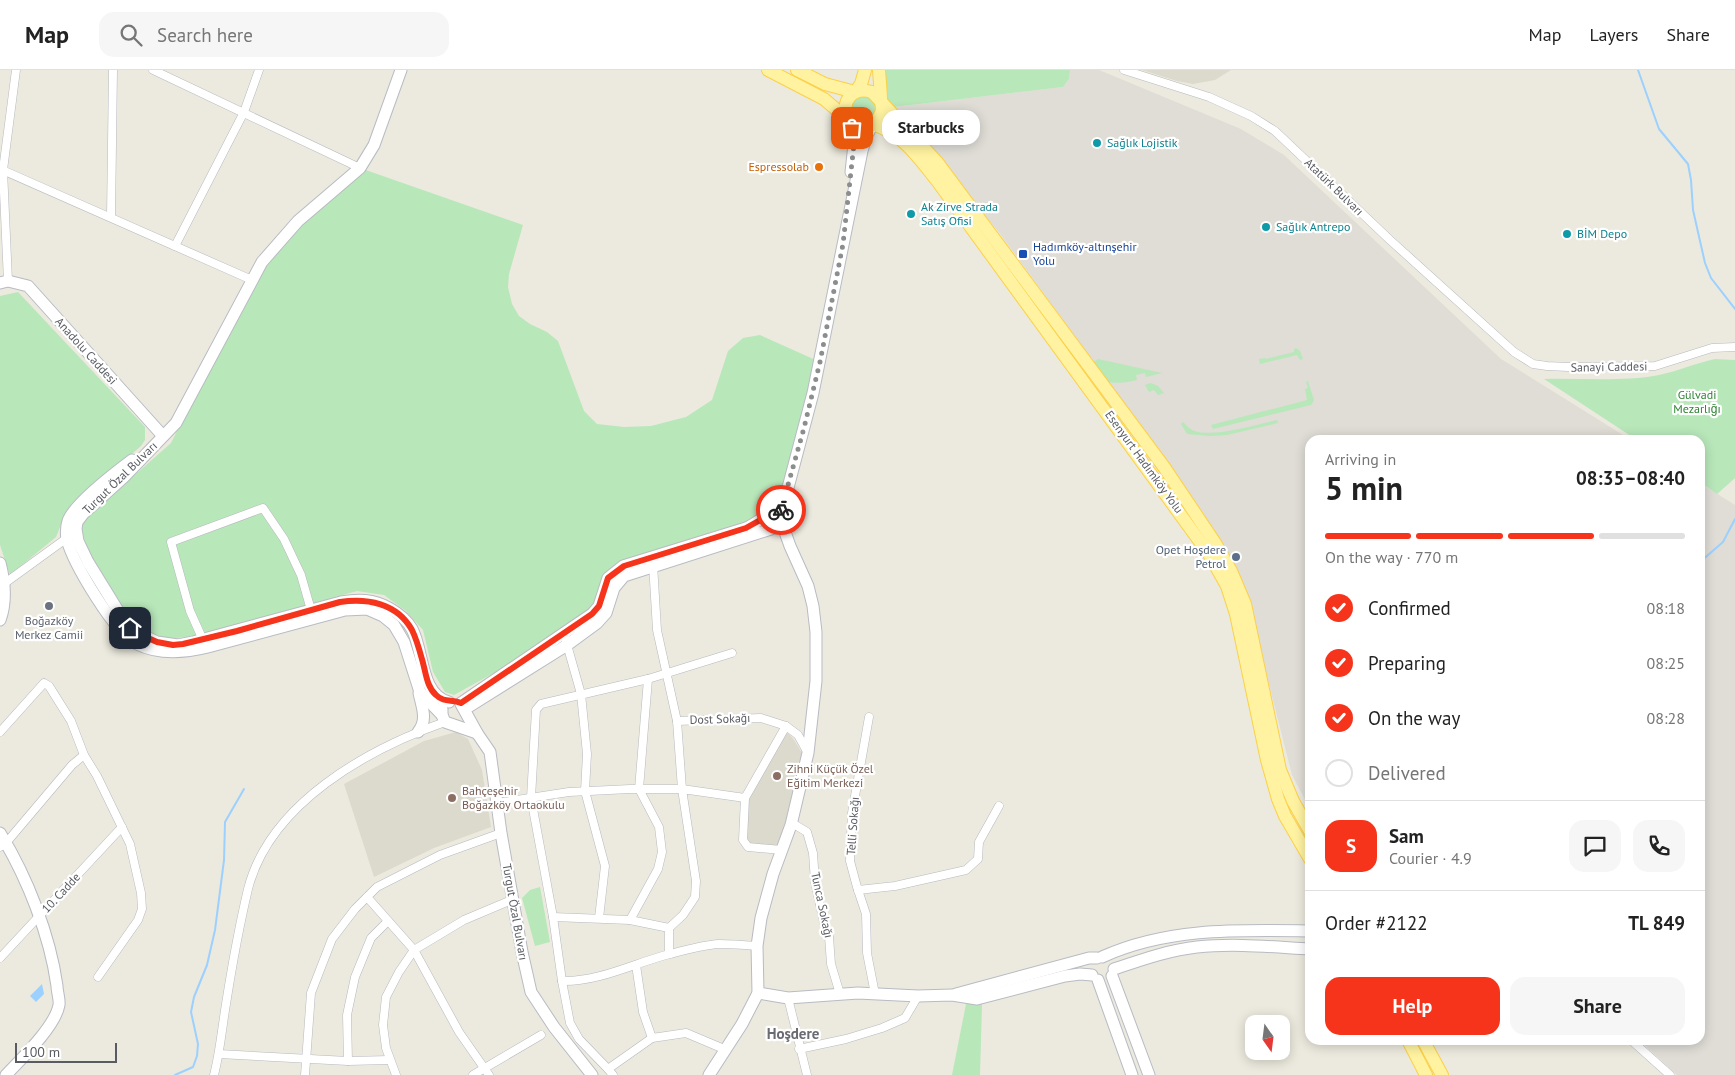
<!DOCTYPE html>
<meta charset="utf-8">
<style>
:root{--surface:#fff;--page:#f6f6f6;--text:#222;--muted:#767676;--line:#e0e0e0;--accent:#f6341b}
body{margin:0;font-family:"PT Sans",sans-serif;background:var(--page);color:var(--text);height:100vh;display:flex;flex-direction:column;font-size:19px;white-space:nowrap}
*{box-sizing:border-box;margin:0}
p{font-size:16px;color:var(--muted)}
.icon{flex:none;width:28px;height:28px;fill:none;stroke:currentColor;stroke-width:2;stroke-linecap:round;stroke-linejoin:round}
.map{position:relative;flex:1;overflow:hidden}
.details{position:absolute;left:1305px;top:365px;width:400px;height:610px;display:flex;flex-direction:column;background:var(--surface);border-radius:15px;box-shadow:0 2px 12px #0003}
.details>*{flex:none}
.needle{width:32px;rotate:166deg}
.tools{position:absolute;left:1245px;top:945px;display:grid;gap:10px}
.tools a{display:grid;place-items:center;width:45px;height:45px;border-radius:10px;background:var(--surface);box-shadow:0 2px 12px #0003;font-size:25px}
.scale{position:absolute;left:15px;bottom:12px;width:102px;box-sizing:border-box;padding-left:5px;border:2px solid #585b61;border-top:0;font-size:14px;line-height:18px;white-space:nowrap;color:#585b61;-webkit-text-stroke:4px #fff;paint-order:stroke}
.pin{position:absolute;display:grid;place-items:center;width:42px;height:42px;color:#fff;margin:-21px;border-radius:10px;box-shadow:0 2px 8px #0006}
.courier{position:absolute;display:grid;place-items:center;width:50px;height:50px;margin:-25px;border:4px solid #f6341b;border-radius:50%;background:#fff;color:#222;box-shadow:0 1px 6px #0007}
.bubble{position:absolute;height:35px;border-radius:15px;background:var(--surface);box-shadow:0 2px 12px #0003;font-size:16px;font-weight:700;line-height:35px;text-align:center}
.summary em{font-style:normal;font-weight:700}
.summary div{display:flex;flex-direction:column-reverse}
.summary{display:flex;align-items:center;justify-content:space-between;height:85px;padding:0 20px}
h1{font-size:32px;font-weight:700;line-height:38px}
.bar{display:grid;grid-template-columns:repeat(4,1fr);gap:8px 5px;align-content:center;height:60px;padding:0 20px}
.bar i{height:6px;border-radius:4px;background:var(--line)}
.bar .current{background:var(--accent)}
.bar p{grid-column:span 4}
.line{display:flex;align-items:center;gap:12px;padding:0 20px;border-top:1px solid var(--line)}
.line div{flex:1}
.round{display:grid;place-items:center;flex:none;width:52px;height:52px;border-radius:15px;background:var(--page)}
ol{padding:0 20px;list-style:none}
li{display:flex;align-items:center;gap:15px;height:55px}
li p{margin-inline-start:auto}
li .icon{padding:5px;border-radius:50%;background:var(--accent);color:#fff;stroke-width:4}
li:last-child{color:var(--muted)}
li i{width:28px;height:28px;border:2px solid var(--line);border-radius:50%}
.button{display:flex;gap:10px;margin-top:auto;padding:10px 20px}
.button a{flex:1;height:58px;border-radius:15px;background:var(--accent);color:#fff;font-size:20px;font-weight:700;line-height:58px;text-align:center}
.button a+a{background:var(--page);color:var(--text)}
header{display:flex;align-items:center;gap:30px;box-sizing:border-box;height:70px;padding:0 25px;background:var(--surface);border-bottom:1px solid var(--line)}
header strong{font-size:24px}
nav{display:flex;gap:28px;margin-inline-start:auto;font-size:18px}
.search{width:350px;height:45px;background:var(--page);display:flex;align-items:center;gap:12px;box-sizing:border-box;padding:0 18px;border-radius:15px;color:var(--muted);font-size:19px}
.map>svg:first-child{display:block}
.industrial{fill:#dfddd6}
.education{fill:#dcd9cd}
.green{fill:#b8e7ba}
.water{fill:#9cd0ff}
.lines{fill:none;stroke-linecap:round;stroke-linejoin:round}
.stream{stroke:#9cd0ff;stroke-width:2}
.street-casing{stroke:#b7b9bf;stroke-width:9}
.secondary-casing{stroke:#b8bbc2;stroke-width:13}
.primary-casing{stroke:#fcd048;stroke-width:14}
.street{stroke:#fff;stroke-width:8}
.secondary{stroke:#fff;stroke-width:11}
.primary{stroke:#fff3a1;stroke-width:12}
.done{stroke:#8c8d8d;stroke-width:5;stroke-dasharray:0 9}
.route{stroke:#f6341b;stroke-width:6}
.culture-dot{fill:#0f9aa8;stroke:#fff;stroke-width:2}
.food-dot{fill:#e8710a;stroke:#fff;stroke-width:2}
.transit-dot{fill:#1a4fb4;stroke:#fff;stroke-width:2}
.service-dot{fill:#5c6f8a;stroke:#fff;stroke-width:2}
.worship-dot{fill:#6b7280;stroke:#fff;stroke-width:2}
.education-dot{fill:#8d6e63;stroke:#fff;stroke-width:2}
.labels{text-anchor:middle;stroke-width:4.5;stroke-linejoin:round;paint-order:stroke}
.culture-label{font-size:12px;fill:#0d838f;stroke:#fff;text-anchor:start}
.food-label{font-size:12px;fill:#c56008;stroke:#fff;text-anchor:end}
.street-label{font-size:12px;fill:#585b61;stroke:#fff}
.transit-label{font-size:12px;fill:#164399;stroke:#fff;text-anchor:start}
.park-label{font-size:12px;fill:#2e8334;stroke:#fff}
.service-label{font-size:12px;fill:#4e5e75;stroke:#fff;text-anchor:end}
.worship-label{font-size:12px;fill:#5b616d;stroke:#fff}
.education-label{font-size:12px;fill:#785e54;stroke:#fff;text-anchor:start}
.quarter-label{font-size:15px;font-weight:bold;fill:#696d73;stroke:#fff}
</style>
<header>
<strong>Map</strong>
<div class="search"><svg class="icon" aria-label="search" viewBox="0 0 24 24"><circle cx="10" cy="10" r="6"/><path d="M15 15l6 6"/></svg>Search here</div>
<nav><a>Map</a><a>Layers</a><a>Share</a></nav>
</header>
<div class="map">
<svg width="1735" height="1005" viewBox="0 0 1735 1005">
<rect width="100%" height="100%" fill="#eceade"/>
<!-- industrial -->
<g class="industrial">
<path d="M1070,0H1099L1241,59L1284,85L1501,289L1631,370H1310V739L1292,705L1244,515L1147,365L998,161L894,37L1063,17L1069,9Z"/>
<path d="M1700,413L1735,435V1005H1677L1639,970H1700Z"/>
</g>
<!-- education -->
<g class="education">
<path d="M1142,0H1231L1215,10L1193,14L1177,11Z"/>
<path d="M456,662L468,669L482,700L491,757L434,778L374,807L344,714L424,671Z"/>
<path d="M783,662L789,664L794,670L802,683L780,774L773,779L748,777L743,770L745,728Z"/>
</g>
<!-- green -->
<g class="green">
<path d="M883,0H1070L1069,9L1063,17L894,37L886,27Z"/>
<circle cx="864" cy="38" r="12"/>
<path d="M360,98L523,155L509,204L508,217L512,234L519,246L530,254L547,262L558,271L584,341L597,354L624,357L651,356L686,347L712,330L728,281L743,268L760,265L820,292L785,425L771,444L652,486L603,528L564,564L454,625L445,622L433,602L423,560L406,541L384,525L357,521L201,565C178,569 163,571 142,559C127,550 81,476 82,458C82,455 85,451 86,448L171,373L262,192Z"/>
<path d="M18,222L145,357V370L141,376L73,435L64,447L56,467L10,505L0,475V226Z"/>
<path d="M1296,278L1300,281L1303,289L1300,290L1297,285L1260,294L1259,289L1265,288L1266,289L1294,282V279Z"/>
<path d="M1098,289L1162,303L1146,307L1145,303L1136,305L1137,310C1128,312 1119,314 1109,312L1094,292Z"/>
<path d="M1715,289L1735,290V408L1717,424L1700,412V370H1637L1544,309C1582,308 1622,312 1659,305C1678,301 1696,293 1715,289Z"/>
<path d="M1308,311L1314,330L1311,335L1213,359L1211,355L1307,330L1305,319L1308,318L1306,312Z"/>
<path d="M1151,313L1158,316L1164,323L1158,325L1154,320L1149,322L1145,315Z"/>
<path d="M1277,350L1278,353L1227,365L1210,366L1187,364L1181,354L1183,352C1186,355 1189,358 1192,360C1209,369 1258,354 1277,350Z"/>
<path d="M540,817L550,872L535,876L522,828L530,820Z"/>
<path d="M966,934H982L980,1005H952Z"/>
</g>
<!-- water -->
<path class="water" d="M42,914L44,924L36,932L30,926Z"/>
<g class="lines">
<!-- stream -->
<g class="stream">
<path d="M1638,0L1659,59L1688,94L1691,110L1693,140L1705,193L1711,208L1735,239"/>
<path d="M1700,492L1723,472L1735,449"/>
<path d="M175,1005L193,997L197,986L198,974L191,942L194,927L207,895L215,860L224,790L225,752L244,719"/>
</g>
<defs>
<g id="street">
<path d="M153,0L360,98"/>
<path d="M1124,0L1209,27L1251,46L1275,61L1390,170L1514,282L1533,294L1547,296L1568,297L1655,296L1712,278L1735,277"/>
<path d="M0,99L252,210"/>
<path d="M111,147L113,0"/>
<path d="M175,176L244,42L259,0"/>
<path d="M8,211L3,100L16,0"/>
<path d="M5,513L67,468"/>
<path d="M564,564L581,624L587,684L585,721L605,796L599,848"/>
<path d="M203,570L190,541L171,472L263,438L284,469L301,505L311,540"/>
<path d="M732,583L648,609L541,634L536,640L531,728L553,847L562,911C599,912 634,893 670,884C685,880 703,875 719,874C732,874 745,875 757,876"/>
<path d="M869,647L852,743L850,791L857,817L866,844L867,883L875,924"/>
<path d="M677,651L761,648L786,656L798,665L808,683"/>
<path d="M0,662L44,613L49,616L71,651L84,685L97,706L130,774L141,823L142,839L138,850L98,907"/>
<path d="M497,733L569,722L630,719H682L677,651L657,560L653,494"/>
<path d="M792,753L807,762L813,783L815,812L824,853L829,867L831,894L840,924"/>
<path d="M0,777L6,773L72,695L84,685"/>
<path d="M782,780L748,777L743,770L745,728L786,656"/>
<path d="M858,820L895,816L966,800L978,789L979,772L999,736"/>
<path d="M367,827L414,880L459,962L489,1005"/>
<path d="M553,847L630,850L669,858V884"/>
<path d="M630,850L658,799L662,782L659,757L639,719L648,609"/>
<path d="M669,858L683,845L695,827L696,811L682,719L745,728"/>
<path d="M0,888L122,757"/>
<path d="M636,895L643,942L652,968L686,963L724,979"/>
<path d="M562,911L570,953L579,969L608,999"/>
<path d="M788,928L807,1005"/>
<path d="M1631,970L1670,1005"/>
<path d="M799,979L846,969L882,958L905,948L918,926"/>
<path d="M219,984L348,991L389,990"/>
<path d="M348,991L347,945L355,907L371,868L388,851"/>
<path d="M214,1005C220,982 222,958 226,934C232,896 239,857 248,819C270,733 368,679 445,652"/>
<path d="M305,1005L311,923L332,869L355,839L377,817L440,785L501,763"/>
<path d="M396,1005L386,978L383,955L386,927L399,902L414,880L464,850L514,829"/>
<path d="M473,1005L541,965"/>
<path d="M613,1005L608,999L652,968"/>
</g>
<g id="secondary">
<path d="M401,0L374,75L360,98L298,151L262,192L176,353L124,407L83,444L77,452L76,459L78,471L88,492L120,544L134,561L157,572L178,575L193,572L341,532C358,529 373,529 389,538C398,543 407,550 412,559C424,581 420,625 449,632"/>
<path d="M848,49L854,74L851,102"/>
<path d="M0,213L8,211L28,216L163,366"/>
<path d="M132,390C116,402 74,434 68,451C66,457 66,463 67,470C74,494 114,563 137,574C159,585 184,583 208,577L345,540L367,539L383,546L394,555L404,572L420,622L442,645"/>
<path d="M0,493C5,512 7,531 0,550"/>
<path d="M461,633L592,544L599,536L608,508L623,496L746,458C754,455 764,446 771,444C777,443 782,449 778,454C777,455 772,458 771,459L624,506L614,518L606,543L597,553L567,575L465,639"/>
<path d="M461,634L477,663L490,682L501,763L522,882L531,922L554,957L592,1005"/>
<path d="M442,639V645L445,652L477,663"/>
<path d="M418,662C428,650 422,637 419,623"/>
<path d="M0,763C27,807 50,865 57,916C57,922 60,930 59,935C55,957 21,989 6,1005"/>
<path d="M1102,887C1168,857 1240,860 1310,861"/>
<path d="M1114,899C1141,890 1169,880 1197,877C1234,873 1273,877 1310,879"/>
<path d="M1112,906L1149,1005"/>
<path d="M1098,910L1132,1005"/>
<path d="M758,923L788,928L858,923L918,926L952,925L977,929L1065,906L1080,904L1092,905"/>
<path d="M956,924L1089,888H1097"/>
<path d="M709,1005L742,954L758,923L757,876L761,848L773,804L791,755L808,683L816,611V562L813,536L808,516L790,476L780,448L813,323L862,81L866,67L873,54"/>
</g>
<g id="primary">
<path d="M768,0L824,29L852,53L862,57L873,54L877,51L882,41L879,0"/>
<path d="M797,0L825,14L855,22"/>
<path d="M855,22L861,14L865,0"/>
<path d="M848,49C840,31 853,16 872,22L937,92L1164,397L1215,473L1231,501L1245,534L1280,700L1293,731L1310,761"/>
<path d="M873,54C904,65 918,87 938,112L1209,484L1227,516L1236,544L1267,690L1278,729L1285,746L1310,789"/>
<path d="M1408,970L1426,1005"/>
<path d="M1423,970L1442,1005"/>
</g>
</defs>
<!-- street casing -->
<use href="#street" class="street-casing"/>
<!-- secondary casing -->
<use href="#secondary" class="secondary-casing"/>
<!-- primary casing -->
<use href="#primary" class="primary-casing"/>
<!-- street -->
<use href="#street" class="street"/>
<!-- secondary -->
<use href="#secondary" class="secondary"/>
<!-- primary -->
<use href="#primary" class="primary"/>
</g>
<g class="lines">
<!-- done -->
<path class="done" d="M781,440L804,358L820,292L843,174L854,74L852,58"/>
<!-- route -->
<path class="route" d="M130,558L139,564L157,572L173,575L183,574L237,561L340,532C367,528 397,533 412,560C417,570 420,582 423,593C426,604 427,617 436,625C444,633 452,629 461,633L592,544L599,536L608,508L624,496L746,458L771,444L777,445L780,448L781,440"/>
</g>
<!-- markers -->
<g class="culture-dot">
<circle cx="1097" cy="73" r="5"/>
<circle cx="911" cy="144" r="5"/>
<circle cx="1266" cy="157" r="5"/>
<circle cx="1567" cy="164" r="5"/>
</g>
<circle class="food-dot" cx="819" cy="97" r="5"/>
<rect class="transit-dot" x="1018" y="179" width="10" height="10" rx="2.5"/>
<circle class="service-dot" cx="1236" cy="487" r="5"/>
<circle class="worship-dot" cx="49" cy="536" r="5"/>
<g class="education-dot">
<circle cx="777" cy="706" r="5"/>
<circle cx="452" cy="728" r="5"/>
</g>
<g class="labels">
<!-- culture labels -->
<g class="culture-label">
<text x="1107" y="77">Sağlık Lojistik</text>
<text x="921" y="141">Ak Zirve Strada<tspan x="921" dy="14">Satış Ofisi</tspan></text>
<text x="1276" y="161">Sağlık Antrepo</text>
<text x="1577" y="168">BİM Depo</text>
</g>
<!-- food labels -->
<g class="food-label">
<text x="809" y="101">Espressolab</text>
</g>
<!-- street labels -->
<g class="street-label">
<text transform="translate(1334 117) rotate(44)" y="4">Atatürk Bulvarı</text>
<text transform="translate(86 281) rotate(48)" y="4">Anadolu Caddesi</text>
<text transform="translate(1609 297) rotate(-1)" y="4">Sanayi Caddesi</text>
<text transform="translate(1144 392) rotate(54)" y="4">Esenyurt Hadımköy Yolu</text>
<text transform="translate(120 408) rotate(-44)" y="4">Turgut Özal Bulvarı</text>
<text transform="translate(720 649) rotate(-2)" y="4">Dost Sokağı</text>
<text transform="translate(853 756) rotate(-86)" y="4">Telli Sokağı</text>
<text transform="translate(61 823) rotate(-47)" y="4">10. Cadde</text>
<text transform="translate(822 835) rotate(78)" y="4">Tunca Sokağı</text>
<text transform="translate(515 842) rotate(80)" y="4">Turgut Özal Bulvarı</text>
</g>
<!-- transit labels -->
<g class="transit-label">
<text x="1033" y="181">Hadımköy-altınşehir<tspan x="1033" dy="14">Yolu</tspan></text>
</g>
<!-- park labels -->
<g class="park-label">
<text x="1697" y="329">Gülvadi<tspan x="1697" dy="14">Mezarlıḡı</tspan></text>
</g>
<!-- service labels -->
<g class="service-label">
<text x="1226" y="484">Opet Hoşdere<tspan x="1226" dy="14">Petrol</tspan></text>
</g>
<!-- worship labels -->
<g class="worship-label">
<text x="49" y="555">Boğazköy<tspan x="49" dy="14">Merkez Camii</tspan></text>
</g>
<!-- education labels -->
<g class="education-label">
<text x="787" y="703">Zihni Küçük Özel<tspan x="787" dy="14">Eğitim Merkezi</tspan></text>
<text x="462" y="725">Bahçeşehir<tspan x="462" dy="14">Boğazköy Ortaokulu</tspan></text>
</g>
<!-- quarter labels -->
<g class="quarter-label">
<text x="793" y="969">Hoşdere</text>
</g>
</g>
</svg>
<div class="tools">
<a><svg class="needle" viewBox="-14 -14 28 28"><path d="M0-13l5 13h-10z" fill="#e53935"/><path d="M0 13l5-13h-10z" fill="#767676"/></svg></a>
</div>
<div class="scale">100 m</div>
<div class="pin" style="left:852px;top:58px;background:#ea580c"><svg class="icon" aria-label="bag" viewBox="0 0 24 24"><path d="M5 8h14l-1 12H6zM9 8a3 3 0 0 1 6 0"/></svg></div>
<div class="pin" style="left:130px;top:558px;background:#1f2937"><svg class="icon" aria-label="home" viewBox="0 0 24 24"><path d="M3 11l9-7 9 7M6 9v11h12V9"/></svg></div>
<div class="courier" style="left:781px;top:440px"><svg class="icon" aria-label="bike" viewBox="0 0 24 24"><circle cx="6" cy="16" r="4"/><circle cx="18" cy="16" r="4"/><path d="M6 16l4-8h5l3 8M10 8l3 8H6M13 5h3"/></svg></div>
<div class="bubble" style="left:882px;top:40px;width:98px">Starbucks</div>
<section class="details">
<div class="summary"><div><h1>5 min</h1><p>Arriving in</p></div><em>08:35–08:40</em></div>
<div class="bar"><i class="current"></i><i class="current"></i><i class="current"></i><i></i><p>On the way · 770 m</p></div>
<ol>
<li><svg class="icon" aria-label="check" viewBox="0 0 24 24"><path d="M5 12l5 5 9-10"/></svg>Confirmed<p>08:18</p></li>
<li><svg class="icon" aria-label="check" viewBox="0 0 24 24"><path d="M5 12l5 5 9-10"/></svg>Preparing<p>08:25</p></li>
<li><svg class="icon" aria-label="check" viewBox="0 0 24 24"><path d="M5 12l5 5 9-10"/></svg>On the way<p>08:28</p></li>
<li><i></i>Delivered</li>
</ol>
<div class="line" style="height:90px"><b class="round" style="background:var(--accent);color:#fff">S</b><div><b>Sam</b><p>Courier · 4.9</p></div><a class="round"><svg class="icon" aria-label="chat" viewBox="0 0 24 24"><path d="M4 5h16v11H9l-5 4z"/></svg></a><a class="round"><svg class="icon" aria-label="phone" viewBox="0 0 24 24"><path d="M5 4h4l2 5-3 2q2 4 5 5l2-3 5 2v4C11 20 4 13 5 4z"/></svg></a></div>
<div class="line" style="height:65px"><div>Order #2122</div><b>TL 849</b></div>
<div class="button"><a>Help</a><a>Share</a></div>
</section>
</div>
